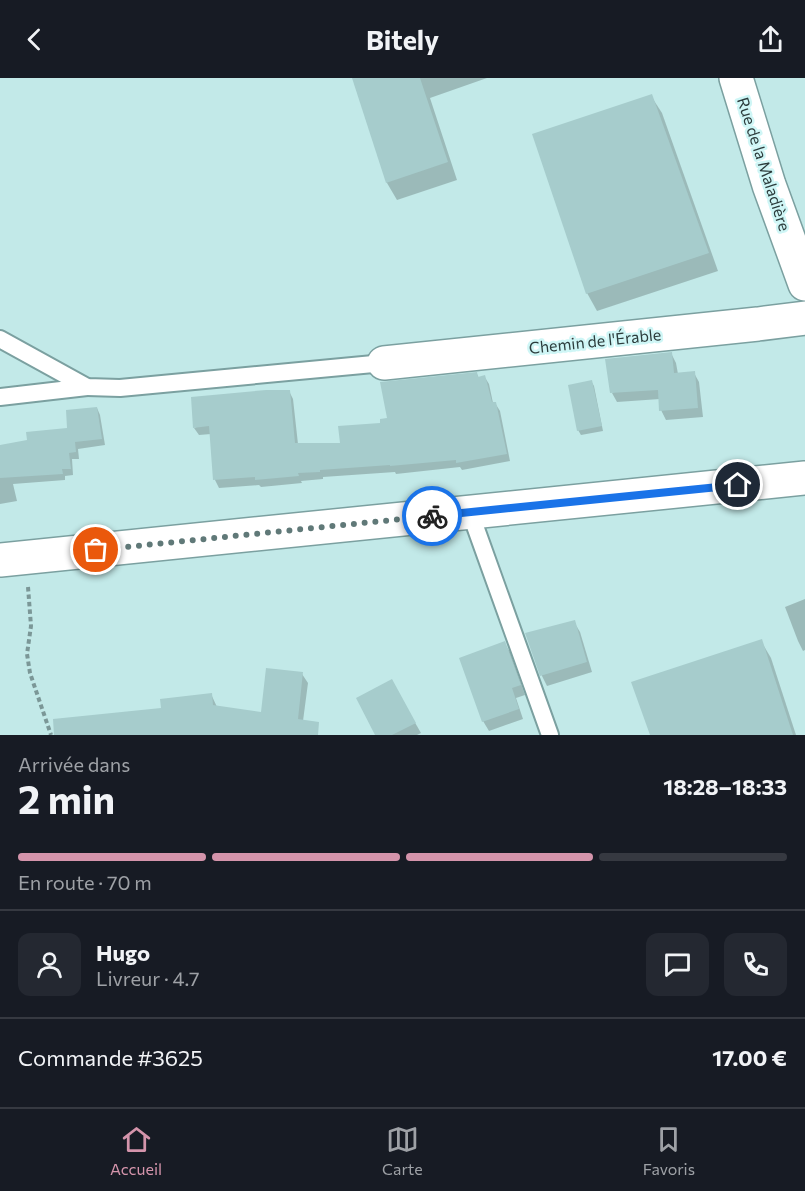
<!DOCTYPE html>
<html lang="fr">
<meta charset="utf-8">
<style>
:root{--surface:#171b24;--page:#242831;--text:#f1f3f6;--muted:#9ea1a6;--line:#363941;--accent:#d494ab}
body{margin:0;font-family:Commissioner,sans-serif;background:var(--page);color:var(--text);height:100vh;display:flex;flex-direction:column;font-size:22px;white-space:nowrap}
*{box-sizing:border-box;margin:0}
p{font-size:20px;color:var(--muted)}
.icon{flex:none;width:33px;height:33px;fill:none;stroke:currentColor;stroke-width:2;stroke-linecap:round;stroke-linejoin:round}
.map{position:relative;height:657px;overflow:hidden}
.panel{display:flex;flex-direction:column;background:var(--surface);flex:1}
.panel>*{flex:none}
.pin{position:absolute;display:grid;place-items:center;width:51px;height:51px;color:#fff;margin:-26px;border:3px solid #fff;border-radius:50%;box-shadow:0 2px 6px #0007}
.courier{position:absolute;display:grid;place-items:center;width:60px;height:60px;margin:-30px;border:4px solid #1a73e8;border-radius:50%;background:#fff;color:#222;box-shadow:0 2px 8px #0007}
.head em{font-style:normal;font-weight:700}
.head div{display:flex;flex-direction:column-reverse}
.head{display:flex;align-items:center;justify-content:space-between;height:102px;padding:0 18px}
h1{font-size:39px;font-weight:700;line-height:45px}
.bar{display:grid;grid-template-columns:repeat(4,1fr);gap:9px 6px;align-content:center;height:72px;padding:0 18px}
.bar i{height:8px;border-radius:4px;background:var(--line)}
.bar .on{background:var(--accent)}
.bar p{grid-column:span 4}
.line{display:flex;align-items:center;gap:15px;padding:0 18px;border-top:2px solid var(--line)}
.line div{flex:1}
.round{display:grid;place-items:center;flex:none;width:63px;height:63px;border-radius:12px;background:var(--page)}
header{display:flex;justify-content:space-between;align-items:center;height:78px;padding:0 18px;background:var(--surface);font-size:27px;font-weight:700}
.tab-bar{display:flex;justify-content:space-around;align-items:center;height:84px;border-top:2px solid var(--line);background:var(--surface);font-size:16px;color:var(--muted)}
.tab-bar a{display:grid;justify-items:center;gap:3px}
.tab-bar .on{color:var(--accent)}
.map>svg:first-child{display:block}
.shadow{fill:#0003}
.building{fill:#a6cccc}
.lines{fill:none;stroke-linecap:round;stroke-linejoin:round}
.lane-casing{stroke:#7ba0a0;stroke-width:20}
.street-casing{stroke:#7ba0a0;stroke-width:36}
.secondary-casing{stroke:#7ba0a0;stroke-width:36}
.path{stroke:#7b9797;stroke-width:4;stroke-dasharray:4.5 3;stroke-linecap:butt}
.lane{stroke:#fff;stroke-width:16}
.street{stroke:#fff;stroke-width:33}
.secondary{stroke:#fff;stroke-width:33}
.done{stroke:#607978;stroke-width:6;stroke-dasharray:0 10.8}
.route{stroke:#1a73e8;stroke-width:8}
.labels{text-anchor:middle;stroke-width:5;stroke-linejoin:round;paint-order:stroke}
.street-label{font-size:16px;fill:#2c3c3c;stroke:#cff6f6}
</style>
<header><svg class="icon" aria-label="back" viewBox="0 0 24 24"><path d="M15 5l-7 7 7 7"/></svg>Bitely<svg class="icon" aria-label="share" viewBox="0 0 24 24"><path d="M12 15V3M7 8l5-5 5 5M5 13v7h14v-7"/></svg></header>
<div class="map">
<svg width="805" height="657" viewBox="0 0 805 657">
<rect width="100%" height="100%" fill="#c2e9e8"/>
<!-- shadow -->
<g class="shadow">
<path d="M353,0H487L430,20L457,102L397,122L387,105Z"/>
<path d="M651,18L662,35L718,193L597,233L587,215Z"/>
<path d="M671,275L676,285L678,296L694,295L699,304L703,339L666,342L661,332L660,321L617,324L612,315Z"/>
<path d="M477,296L479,300L484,298L489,306L493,325H495L500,333L510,383L462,392L460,389L396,396L395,394L323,399V401L301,403L302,405L261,409L259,407L219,410L215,402L211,356L199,357L194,350L289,313L293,321L298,366H342Z"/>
<path d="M591,303L594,308L603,353L581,357L578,352Z"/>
<path d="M97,330L100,337L105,367L78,371L79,381H72L73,397L65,398V402L13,406L17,423L0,426V368L28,363L69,351Z"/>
<path d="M805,521V572L803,573L798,563L785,529Z"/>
<path d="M574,544L580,554L592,594L547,608L542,598L527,556Z"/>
<path d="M761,563L771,580L796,657H651Z"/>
<path d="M504,565L510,574L525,617L516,620L523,641L489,653L483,643Z"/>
<path d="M302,596L308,605L303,643L312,657H75L211,616L217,629L262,636Z"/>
<path d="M391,603L421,655L417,657H377Z"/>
</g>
<!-- building -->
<g class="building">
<path d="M352,0H420L448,84L386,105Z"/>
<path d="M652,16L709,175L586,216L532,56Z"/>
<path d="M672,274L674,295L695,293L698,330L659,333L658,312L610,315L605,281Z"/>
<path d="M477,294L478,299L485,297L492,324H496L507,376L456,385V382L390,388V387L320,392V394L298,395L299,398L255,402V399L213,402L209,348L193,350L191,319L266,312H290L295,365H340L338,348L380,345V341L387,340L380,304Z"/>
<path d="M592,302L602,348L577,353L568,307Z"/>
<path d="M97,329L102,361L75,364L76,374L69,375L71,391H62L63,396L0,400V367L27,362L26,354L67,350L66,332Z"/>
<path d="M575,542L587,584L540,598L525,555Z"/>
<path d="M762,561L793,657H650L631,604Z"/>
<path d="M505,563L521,607L512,610L519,631L482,644L459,580Z"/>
<path d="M266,590L303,594L298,641L319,644L318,657H54L53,641L161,630L160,621L212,615L213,627L261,634Z"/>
<path d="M392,601L416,645L392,657H375L356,620Z"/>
</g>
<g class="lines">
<defs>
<g id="lane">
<path d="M0,261L87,309L120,310L384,285"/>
<path d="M0,319L87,309"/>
<path d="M470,434L550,657"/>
</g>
<g id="street">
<path d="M736,0L769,107L805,206"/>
<path d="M384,285L758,246L805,240"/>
</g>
<path id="secondary" d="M0,482L805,400"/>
</defs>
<!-- lane casing -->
<use href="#lane" class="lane-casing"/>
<!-- street casing -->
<use href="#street" class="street-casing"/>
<!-- secondary casing -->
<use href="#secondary" class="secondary-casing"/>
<!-- path -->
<path class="path" d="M28,509L31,548L27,576L30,595L51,657"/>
<!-- lane -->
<use href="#lane" class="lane"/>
<!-- street -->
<use href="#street" class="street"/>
<!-- secondary -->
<use href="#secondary" class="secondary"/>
</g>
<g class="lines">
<!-- done -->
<path class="done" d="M96,472L432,438"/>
<!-- route -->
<path class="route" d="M432,438L738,407"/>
</g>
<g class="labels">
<!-- street labels -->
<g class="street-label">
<text transform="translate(764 86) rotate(72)" y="6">Rue de la Maladière</text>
<text transform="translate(595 263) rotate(-6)" y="6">Chemin de l'Érable</text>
</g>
</g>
</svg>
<div class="pin" style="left:96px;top:472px;background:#ea580c"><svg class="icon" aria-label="bag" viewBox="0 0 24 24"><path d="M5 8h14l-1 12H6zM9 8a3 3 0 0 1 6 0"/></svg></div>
<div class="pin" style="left:738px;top:407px;background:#1f2937"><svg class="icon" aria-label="home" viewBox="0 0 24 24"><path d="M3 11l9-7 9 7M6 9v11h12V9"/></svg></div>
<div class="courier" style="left:432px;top:438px"><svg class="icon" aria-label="bike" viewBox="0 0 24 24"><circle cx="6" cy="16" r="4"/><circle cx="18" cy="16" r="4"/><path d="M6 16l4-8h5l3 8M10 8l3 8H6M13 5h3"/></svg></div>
</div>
<section class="panel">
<div class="head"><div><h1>2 min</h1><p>Arrivée dans</p></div><em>18:28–18:33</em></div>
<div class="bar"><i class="on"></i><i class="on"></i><i class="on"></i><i></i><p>En route · 70 m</p></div>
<div class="line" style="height:108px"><a class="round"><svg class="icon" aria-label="person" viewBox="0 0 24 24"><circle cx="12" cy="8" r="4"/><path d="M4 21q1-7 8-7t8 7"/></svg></a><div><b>Hugo</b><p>Livreur · 4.7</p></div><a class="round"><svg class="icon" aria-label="chat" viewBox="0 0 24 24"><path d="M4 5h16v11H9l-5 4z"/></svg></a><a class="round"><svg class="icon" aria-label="phone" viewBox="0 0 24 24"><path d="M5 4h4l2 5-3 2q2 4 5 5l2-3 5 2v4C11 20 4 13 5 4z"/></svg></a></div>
<div class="line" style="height:78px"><div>Commande #3625</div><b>17.00 €</b></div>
</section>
<nav class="tab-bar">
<a class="on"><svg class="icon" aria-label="home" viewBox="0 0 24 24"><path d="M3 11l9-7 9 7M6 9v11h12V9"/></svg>Accueil</a>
<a><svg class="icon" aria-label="map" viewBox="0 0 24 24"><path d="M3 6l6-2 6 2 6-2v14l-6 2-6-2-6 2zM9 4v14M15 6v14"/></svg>Carte</a>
<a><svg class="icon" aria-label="saved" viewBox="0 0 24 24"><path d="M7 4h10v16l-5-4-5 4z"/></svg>Favoris</a>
</nav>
